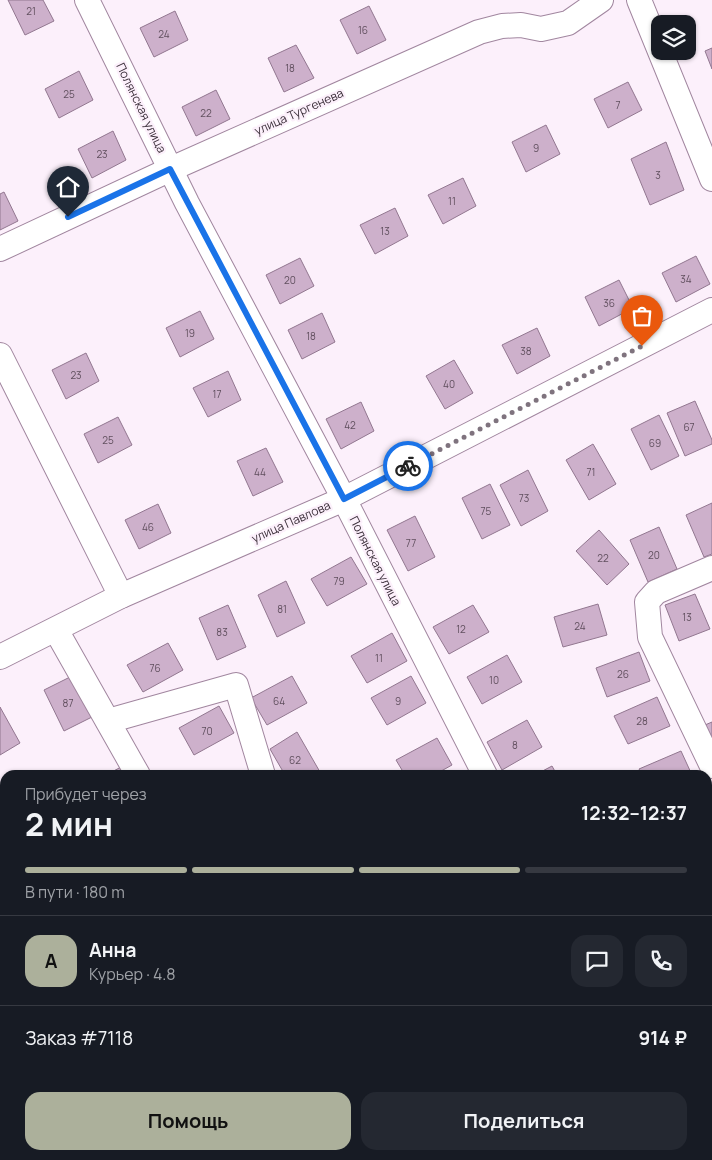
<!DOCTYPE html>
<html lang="ru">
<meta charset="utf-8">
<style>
:root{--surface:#171b24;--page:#242831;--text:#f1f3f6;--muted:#9ea1a6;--line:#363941;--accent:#acb09b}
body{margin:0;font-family:Manrope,sans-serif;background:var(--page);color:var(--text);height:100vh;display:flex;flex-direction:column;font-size:19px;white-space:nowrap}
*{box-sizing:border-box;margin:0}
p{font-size:16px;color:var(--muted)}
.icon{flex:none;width:28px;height:28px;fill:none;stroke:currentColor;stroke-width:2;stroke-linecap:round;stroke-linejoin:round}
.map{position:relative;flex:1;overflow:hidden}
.sheet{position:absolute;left:0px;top:770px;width:712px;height:390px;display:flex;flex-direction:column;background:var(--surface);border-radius:15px 15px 0 0;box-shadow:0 1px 4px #0004}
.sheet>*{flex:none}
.tools{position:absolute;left:651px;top:15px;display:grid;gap:10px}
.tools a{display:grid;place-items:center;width:45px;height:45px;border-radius:10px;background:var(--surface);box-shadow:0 1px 4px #0004;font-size:25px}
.pin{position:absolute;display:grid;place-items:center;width:42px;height:42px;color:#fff;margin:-51px -21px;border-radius:50% 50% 50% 0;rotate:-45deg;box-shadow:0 0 5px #0007}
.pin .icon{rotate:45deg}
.courier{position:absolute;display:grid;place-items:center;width:50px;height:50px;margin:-25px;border:4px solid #1a73e8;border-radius:50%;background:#fff;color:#222;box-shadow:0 1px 6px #0007}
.overview em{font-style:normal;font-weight:700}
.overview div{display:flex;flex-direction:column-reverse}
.overview{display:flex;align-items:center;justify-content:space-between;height:85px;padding:0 25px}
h1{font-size:32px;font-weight:700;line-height:38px}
.bar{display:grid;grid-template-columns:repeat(4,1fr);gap:8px 5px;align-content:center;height:60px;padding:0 25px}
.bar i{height:6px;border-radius:4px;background:var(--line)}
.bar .current{background:var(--accent)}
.bar p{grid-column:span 4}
.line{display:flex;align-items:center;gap:12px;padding:0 25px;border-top:1px solid var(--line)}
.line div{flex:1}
.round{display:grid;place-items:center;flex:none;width:52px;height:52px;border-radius:15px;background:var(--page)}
.action{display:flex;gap:10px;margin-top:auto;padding:10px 25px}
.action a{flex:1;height:58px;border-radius:15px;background:var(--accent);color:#111;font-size:20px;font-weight:700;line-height:58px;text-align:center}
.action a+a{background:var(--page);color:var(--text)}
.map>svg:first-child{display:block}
.building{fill:#cdb0cb;stroke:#927790}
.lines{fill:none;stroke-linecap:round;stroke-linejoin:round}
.street-casing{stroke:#a1869f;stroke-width:26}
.street{stroke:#fff;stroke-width:24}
.done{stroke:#7f737e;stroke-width:5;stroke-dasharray:0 9}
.route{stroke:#1a73e8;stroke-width:6}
.labels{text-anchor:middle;stroke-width:4.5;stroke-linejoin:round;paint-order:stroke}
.number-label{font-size:10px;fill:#604f5e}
.street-label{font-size:12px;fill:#3b2f3a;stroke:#fcf0fb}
</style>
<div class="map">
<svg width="712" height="1160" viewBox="0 0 712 1160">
<rect width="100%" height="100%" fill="#fcf0fb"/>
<!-- building -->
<g class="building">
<path d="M8,0H43L54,21L25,35Z"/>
<path d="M369,6L386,40L357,54L340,20Z"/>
<path d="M175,11L188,40L154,57L140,28Z"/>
<path d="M296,45L314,78L284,92L268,58Z"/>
<path d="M712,48V69L705,51Z"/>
<path d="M79,71L93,100L59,118L45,89Z"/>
<path d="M628,82L642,110L608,128L594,99Z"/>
<path d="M216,90L230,119L196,136L182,107Z"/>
<path d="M546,125L560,154L526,172L512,142Z"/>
<path d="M113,131L126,160L92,178L78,149Z"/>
<path d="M666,142L684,190L650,205L631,159Z"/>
<path d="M463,178L476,206L443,224L428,195Z"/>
<path d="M4,192L18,221L0,230V194Z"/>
<path d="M395,208L408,236L375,254L360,225Z"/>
<path d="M696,256L710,284L676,302L662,273Z"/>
<path d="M300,258L314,286L280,304L266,275Z"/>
<path d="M619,280L633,308L599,326L585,297Z"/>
<path d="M200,311L214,339L180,357L166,328Z"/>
<path d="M322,313L335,342L302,359L288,330Z"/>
<path d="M537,328L550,356L517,374L502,345Z"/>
<path d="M86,353L99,381L66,399L52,370Z"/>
<path d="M454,360L473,393L445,409L426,376Z"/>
<path d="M228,371L241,400L208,417L193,388Z"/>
<path d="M695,401L712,440V444L685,456L667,413Z"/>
<path d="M361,402L374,431L341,449L326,419Z"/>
<path d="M659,415L679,456L651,470L631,429Z"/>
<path d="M118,417L132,445L98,463L84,434Z"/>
<path d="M593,444L616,484L589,500L566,460Z"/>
<path d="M266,448L283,482L253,496L237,461Z"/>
<path d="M528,470L548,511L521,526L500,485Z"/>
<path d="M490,484L510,525L482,539L462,498Z"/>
<path d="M712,503V554L704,557L686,515Z"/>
<path d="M158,504L171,533L139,549L125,520Z"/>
<path d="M415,516L435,557L408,571L387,530Z"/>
<path d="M659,527L677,569L648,582L630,540Z"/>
<path d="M599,530L629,564L607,585L576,551Z"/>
<path d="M351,557L367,584L327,606L311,579Z"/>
<path d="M286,581L305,623L277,637L258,595Z"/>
<path d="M695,594L710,629L679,641L665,605Z"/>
<path d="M598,604L607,635L563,647L554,617Z"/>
<path d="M228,605L246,647L217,660L199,618Z"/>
<path d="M473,605L489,632L449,654L433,627Z"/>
<path d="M392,633L407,661L367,683L351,656Z"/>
<path d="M168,643L183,670L143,692L127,665Z"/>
<path d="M639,652L650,681L607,697L596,668Z"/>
<path d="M507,655L522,682L482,704L467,677Z"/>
<path d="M72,676L92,717L64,731L44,690Z"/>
<path d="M292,676L307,703L267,725L251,698Z"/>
<path d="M411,676L426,703L387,725L371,698Z"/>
<path d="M657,697L670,726L628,744L614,716Z"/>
<path d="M219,706L234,733L194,755L179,728Z"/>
<path d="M0,707L20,743L0,755Z"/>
<path d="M527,720L542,747L502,770L487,742Z"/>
<path d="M712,722V738L705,725Z"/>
<path d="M297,732L320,772L314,775H285L270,749Z"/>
<path d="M437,738L452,765L434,775H405L396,760Z"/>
<path d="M681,751L692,775H642L639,769Z"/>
<path d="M123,766L128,775H106Z"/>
<path d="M552,766L557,775H535Z"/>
<path d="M5,945V993L0,998V951Z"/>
<path d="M157,1155H198L194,1160H152Z"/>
</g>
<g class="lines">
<defs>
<g id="street">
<path d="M87,0L187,203L344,499L485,775"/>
<path d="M639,0L712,179"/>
<path d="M0,249L171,169L479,32L502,26L521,25L541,29L568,23L601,0"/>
<path d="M0,355L121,596"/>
<path d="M712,568L656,592L647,602L650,637L712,766"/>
<path d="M56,630L138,775"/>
<path d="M0,657L121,596L344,499L712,310"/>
<path d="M108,721L236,685L263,775"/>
<path d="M708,833L712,830"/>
<path d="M0,1023L5,1028"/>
<path d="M123,1155L128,1160"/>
<path d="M237,1160L247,1155"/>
</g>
</defs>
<!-- street casing -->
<use href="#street" class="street-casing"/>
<!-- street -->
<use href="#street" class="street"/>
</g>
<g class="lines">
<!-- done -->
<path class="done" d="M408,466L642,346"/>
<!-- route -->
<path class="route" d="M68,217L170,169L344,499L408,466"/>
</g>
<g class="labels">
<!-- number labels -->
<g class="number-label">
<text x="31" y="15">21</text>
<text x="363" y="34">16</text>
<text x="164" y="38">24</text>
<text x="290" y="72">18</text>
<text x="69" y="98">25</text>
<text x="618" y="109">7</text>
<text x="206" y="117">22</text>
<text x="536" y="152">9</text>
<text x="102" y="158">23</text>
<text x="658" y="179">3</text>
<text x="452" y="205">11</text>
<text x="385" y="235">13</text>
<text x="686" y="283">34</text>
<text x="290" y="284">20</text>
<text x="609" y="307">36</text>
<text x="190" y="337">19</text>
<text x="311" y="340">18</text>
<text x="526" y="355">38</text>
<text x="76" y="379">23</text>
<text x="449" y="388">40</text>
<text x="217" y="398">17</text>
<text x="350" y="429">42</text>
<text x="689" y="431">67</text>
<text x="108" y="444">25</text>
<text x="655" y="447">69</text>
<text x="260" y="476">44</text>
<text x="591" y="476">71</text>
<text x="524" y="502">73</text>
<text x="486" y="515">75</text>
<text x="148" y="531">46</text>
<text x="411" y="547">77</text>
<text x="654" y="559">20</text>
<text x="603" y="562">22</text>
<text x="339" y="585">79</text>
<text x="282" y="613">81</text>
<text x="687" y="621">13</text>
<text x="580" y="630">24</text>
<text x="461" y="633">12</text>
<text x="222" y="636">83</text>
<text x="379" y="662">11</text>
<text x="155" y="672">76</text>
<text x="623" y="678">26</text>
<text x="494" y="684">10</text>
<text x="279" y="705">64</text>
<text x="398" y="705">9</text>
<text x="68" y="707">87</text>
<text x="642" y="725">28</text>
<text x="207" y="735">70</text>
<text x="515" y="749">8</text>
<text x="295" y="764">62</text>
</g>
<!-- street labels -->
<g class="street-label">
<text transform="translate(141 108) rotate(64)" y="4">Полянская улица</text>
<text transform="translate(299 112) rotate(-24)" y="4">улица Тургенева</text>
<text transform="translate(291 522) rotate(-24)" y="4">улица Павлова</text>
<text transform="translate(375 561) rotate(63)" y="4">Полянская улица</text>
</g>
</g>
</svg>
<div class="tools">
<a><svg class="icon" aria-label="layers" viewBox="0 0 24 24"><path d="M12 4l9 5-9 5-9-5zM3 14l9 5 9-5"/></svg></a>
</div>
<div class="pin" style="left:642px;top:346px;background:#ea580c"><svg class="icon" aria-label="bag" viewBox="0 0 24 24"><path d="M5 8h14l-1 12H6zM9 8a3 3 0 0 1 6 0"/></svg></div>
<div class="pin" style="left:68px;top:217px;background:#1f2937"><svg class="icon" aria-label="home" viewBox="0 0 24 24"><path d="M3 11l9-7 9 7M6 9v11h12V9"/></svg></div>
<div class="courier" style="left:408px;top:466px"><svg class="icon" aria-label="bike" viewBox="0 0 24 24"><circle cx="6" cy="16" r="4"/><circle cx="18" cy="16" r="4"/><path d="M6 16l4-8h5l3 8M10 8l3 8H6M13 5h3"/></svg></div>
<section class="sheet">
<div class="overview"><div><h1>2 мин</h1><p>Прибудет через</p></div><em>12:32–12:37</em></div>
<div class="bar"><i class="current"></i><i class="current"></i><i class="current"></i><i></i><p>В пути · 180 m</p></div>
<div class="line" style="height:90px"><b class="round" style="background:var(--accent);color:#111">А</b><div><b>Анна</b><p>Курьер · 4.8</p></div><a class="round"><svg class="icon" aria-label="chat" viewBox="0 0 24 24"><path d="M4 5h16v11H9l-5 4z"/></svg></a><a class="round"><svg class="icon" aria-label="phone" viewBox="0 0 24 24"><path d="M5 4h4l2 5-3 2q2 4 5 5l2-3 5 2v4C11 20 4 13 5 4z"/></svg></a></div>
<div class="line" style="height:65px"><div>Заказ #7118</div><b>914 ₽</b></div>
<div class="action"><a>Помощь</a><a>Поделиться</a></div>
</section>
</div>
